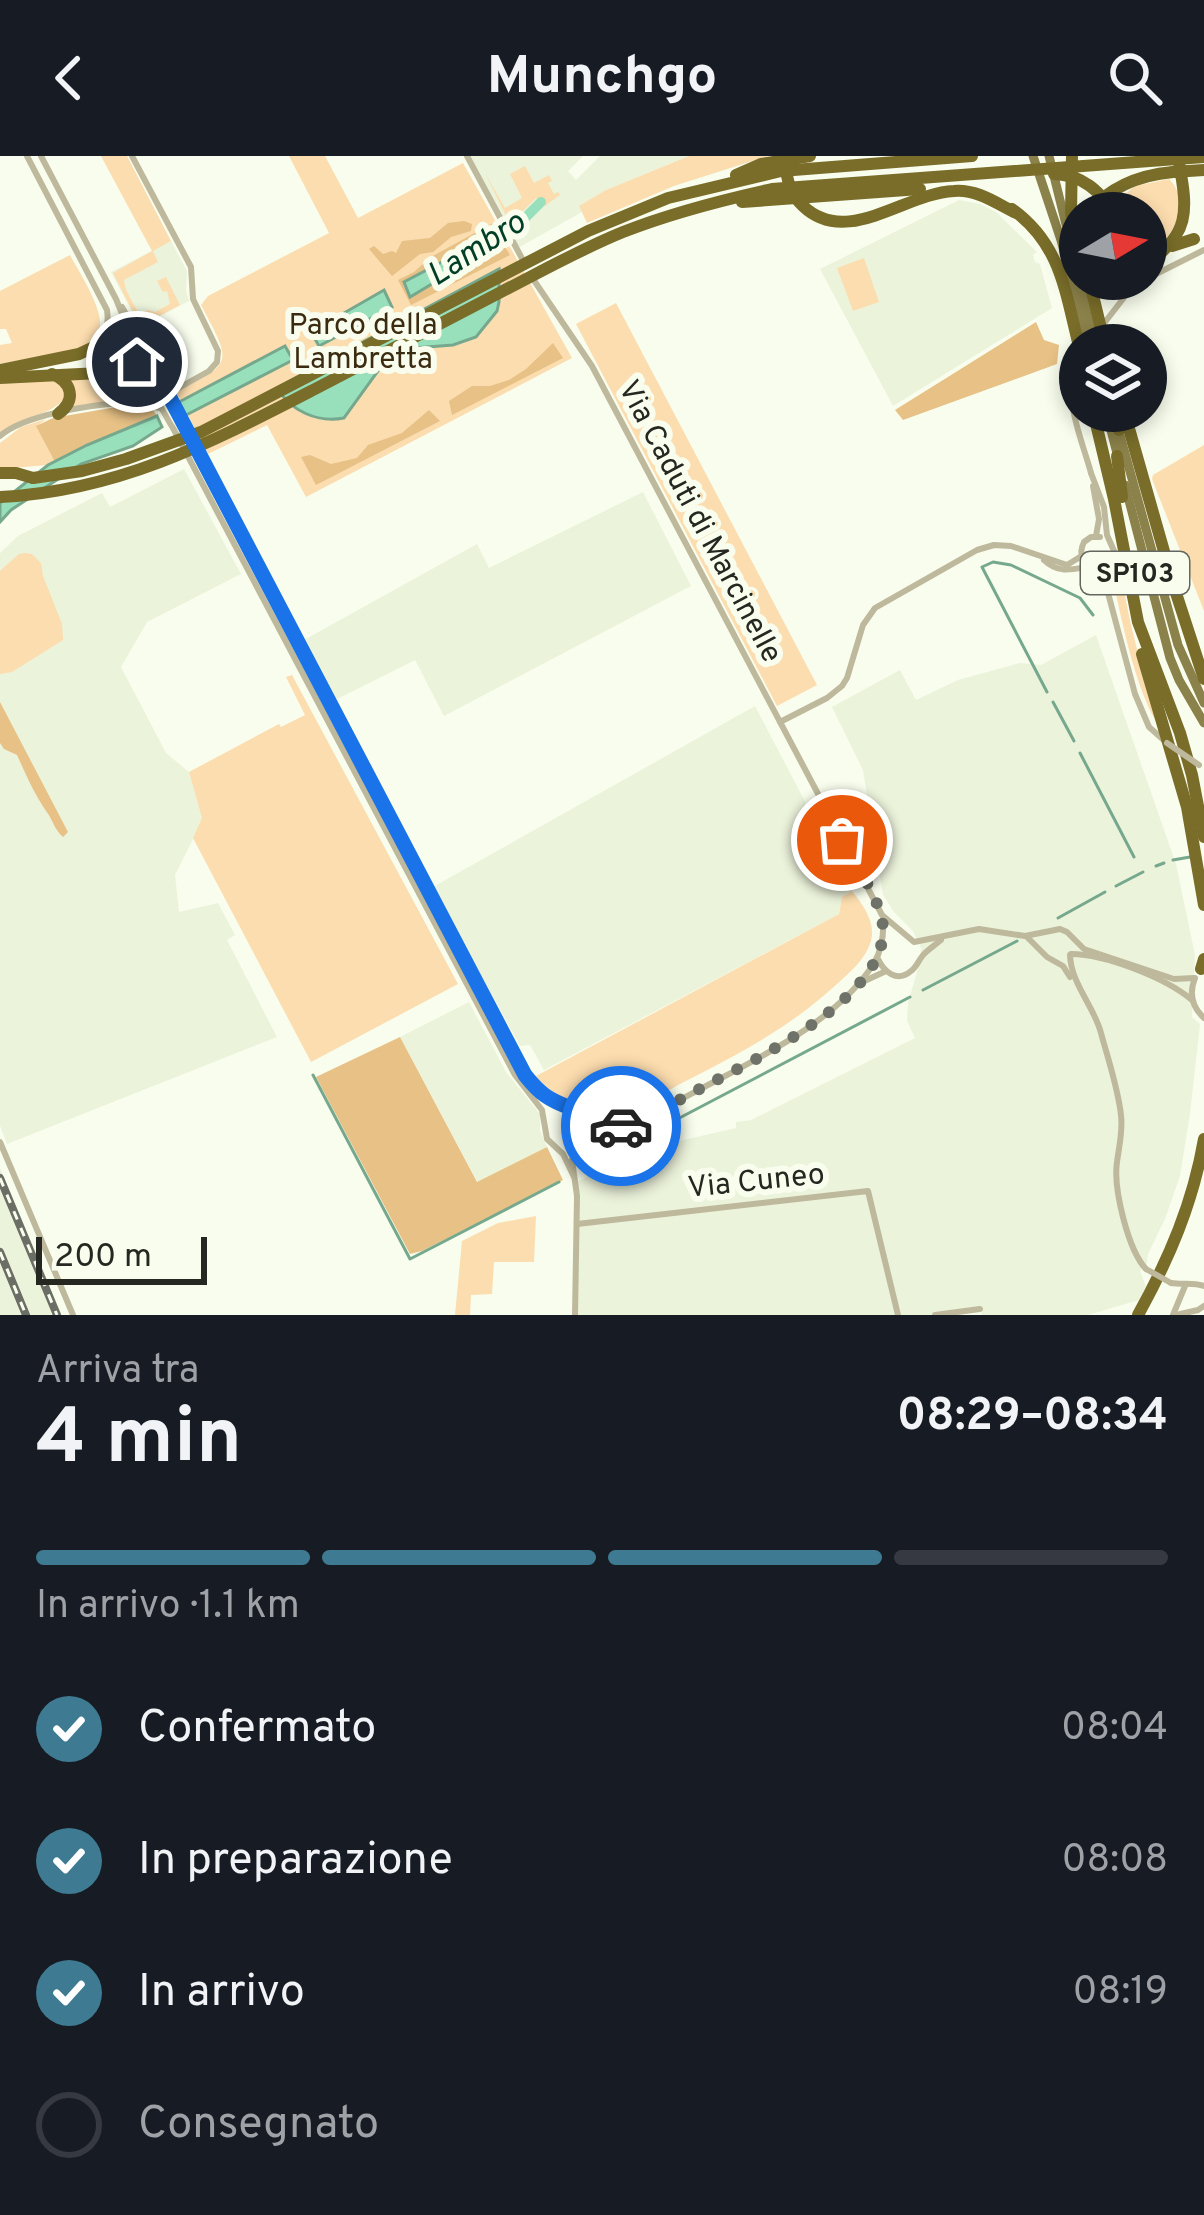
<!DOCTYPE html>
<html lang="it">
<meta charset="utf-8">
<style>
:root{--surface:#171b24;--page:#242831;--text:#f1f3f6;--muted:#9ea1a6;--line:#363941;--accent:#3e7b92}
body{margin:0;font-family:Overpass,sans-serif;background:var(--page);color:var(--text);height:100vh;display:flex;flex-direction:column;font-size:45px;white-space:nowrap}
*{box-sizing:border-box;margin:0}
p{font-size:39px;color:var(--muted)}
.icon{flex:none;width:66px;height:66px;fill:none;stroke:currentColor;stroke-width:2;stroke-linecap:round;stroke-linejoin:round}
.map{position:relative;height:1159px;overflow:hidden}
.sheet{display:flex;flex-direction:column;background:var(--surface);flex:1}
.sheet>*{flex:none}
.needle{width:78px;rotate:80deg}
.buttons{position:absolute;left:1059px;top:36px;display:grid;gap:24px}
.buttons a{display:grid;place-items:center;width:108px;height:108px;border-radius:50%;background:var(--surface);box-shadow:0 6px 18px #0003;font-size:60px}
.scale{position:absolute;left:36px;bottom:30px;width:171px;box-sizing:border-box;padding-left:12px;border:6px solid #252721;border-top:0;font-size:33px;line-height:42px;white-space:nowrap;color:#252721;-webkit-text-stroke:9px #f8fded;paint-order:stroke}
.pin{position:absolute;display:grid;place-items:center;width:102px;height:102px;color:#fff;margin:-51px;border:6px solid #fff;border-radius:50%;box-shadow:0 3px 12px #0007}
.courier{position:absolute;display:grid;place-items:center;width:120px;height:120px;margin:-60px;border:9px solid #1a73e8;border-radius:50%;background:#fff;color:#222;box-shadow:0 3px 15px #0007}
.overview em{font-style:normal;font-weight:700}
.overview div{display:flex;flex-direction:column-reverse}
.overview{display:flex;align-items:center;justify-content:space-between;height:204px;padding:0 36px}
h1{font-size:78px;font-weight:700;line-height:90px}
.bar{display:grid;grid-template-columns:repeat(4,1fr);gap:18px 12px;align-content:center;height:144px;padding:0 36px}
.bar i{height:15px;border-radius:9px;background:var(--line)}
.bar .on{background:var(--accent)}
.bar p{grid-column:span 4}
ol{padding:0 36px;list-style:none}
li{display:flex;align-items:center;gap:36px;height:132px}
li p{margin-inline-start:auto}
li .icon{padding:12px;border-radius:50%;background:var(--accent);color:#fff;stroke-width:4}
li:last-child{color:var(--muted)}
li i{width:66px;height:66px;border:6px solid var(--line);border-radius:50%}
header{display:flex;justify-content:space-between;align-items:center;height:156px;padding:0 36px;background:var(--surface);font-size:54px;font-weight:700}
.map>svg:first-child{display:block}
.built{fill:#ecf3db}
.green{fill:#fcddaf}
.forest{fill:#e7c185}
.water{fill:#98e0bc;stroke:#76a88e;stroke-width:3}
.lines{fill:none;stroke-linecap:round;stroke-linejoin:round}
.stream{stroke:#76a88e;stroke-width:3}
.river{stroke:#98e0bc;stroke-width:10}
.minor{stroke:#beb99c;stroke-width:6}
.major{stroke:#8b814a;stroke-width:9}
.highway{stroke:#796d29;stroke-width:12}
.rail-casing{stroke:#6b6e65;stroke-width:8}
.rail{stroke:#f8fded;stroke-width:3;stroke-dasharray:9;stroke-linecap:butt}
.minor-bridge{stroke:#beb99c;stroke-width:6}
.highway-bridge{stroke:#796d29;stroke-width:12}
.done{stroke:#6f7268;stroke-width:12;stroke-dasharray:0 21.6}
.route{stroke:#1a73e8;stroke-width:15}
.labels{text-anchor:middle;stroke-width:12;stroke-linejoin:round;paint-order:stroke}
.shield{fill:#f8fded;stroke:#64675e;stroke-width:3}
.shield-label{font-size:27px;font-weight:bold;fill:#252721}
.park-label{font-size:30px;fill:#3b2b10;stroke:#f8fded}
.street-label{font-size:30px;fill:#252721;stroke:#f8fded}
.water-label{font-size:33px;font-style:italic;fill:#003e27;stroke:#f8fded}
</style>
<header><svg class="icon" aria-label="back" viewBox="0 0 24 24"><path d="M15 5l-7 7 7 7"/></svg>Munchgo<svg class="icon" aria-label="search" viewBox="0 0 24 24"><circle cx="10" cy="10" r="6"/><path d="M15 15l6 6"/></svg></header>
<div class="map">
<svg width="1204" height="1159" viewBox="0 0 1204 1159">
<rect width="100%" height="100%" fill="#f8fded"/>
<!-- built -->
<g class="built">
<path d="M467,0H583L568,15L576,24L600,0H689L606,34L580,50L582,56L516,93L510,81L521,76L512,67L505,72Z"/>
<path d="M959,44L980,48L996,56L1037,96L1033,99L1035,106L1040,108L1052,152L893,250L820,113Z"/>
<path d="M171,85L187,115L186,134L189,145L140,171L111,116Z"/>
<path d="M184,313L241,418L147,466L121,511L166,597L189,616L203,663L175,719L179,756L218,747L235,779L227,784L277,881L7,988L0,970V397L18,380L102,337L110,351Z"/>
<path d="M643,336L691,430L444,560L415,504L335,544L304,484L477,388L489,412Z"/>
<path d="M1096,479L1176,708L1195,799L1192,861L1200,868L1190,958L1180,1020L1165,1063L1148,1098L1147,1107L1140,1115L1146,1131L1139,1144L1088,1159H982L979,1153L931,1159H575V1027L635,995L736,972V966L751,964L915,882L907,865L908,847L919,809L921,792L913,775L894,756L883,739L863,614L832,551L900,514L916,544L958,524L1020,507L1041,509Z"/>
<path d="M755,550L852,735L842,741L839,758L544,914L530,889L520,890L433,731Z"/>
<path d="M469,846L506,916L540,958V975L547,991L478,1027L400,881Z"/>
<path d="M0,1012L62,1159H0Z"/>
</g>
<!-- green -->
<g class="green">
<path d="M101,0H127L171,85L153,95L158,106L124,124L126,134L139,158L149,154L155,156L170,148L167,135L163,136L157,125L166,121L180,149L140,170L113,117L152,95Z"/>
<path d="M289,0H325L358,62L463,7L572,202L306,341L267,269L208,298L176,236C234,206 232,208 201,149L208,140L329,77Z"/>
<path d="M689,0H768L674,30L587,67L579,50L606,34Z"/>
<path d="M525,10L534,27L549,19L552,25L548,27L554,38L558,36L560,39L545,50L536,42L510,68L485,17L505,52L522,42L510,18Z"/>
<path d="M1169,23C1195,50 1171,83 1146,101V57H1103L1135,30Z"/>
<path d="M70,99C79,116 106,157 99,174C98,177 89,188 87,191L0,208V189L12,187L6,173H0V135Z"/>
<path d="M864,102L879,146L853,155L837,112Z"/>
<path d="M616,147L817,529L777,550L576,168Z"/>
<path d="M94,219L140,232L151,244L148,249L130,245L67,255L63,221Z"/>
<path d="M47,222L61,228L67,240C50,261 22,260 0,277V228L21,223Z"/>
<path d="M46,263L37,270L55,306L48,309L0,313V287L21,271Z"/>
<path d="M1204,289V455L1152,323L1153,319Z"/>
<path d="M202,312L521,918L519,919L200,313Z"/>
<path d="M25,397L32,398L41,407L43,420L62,468L63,484L12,516L0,518V415L19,398Z"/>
<path d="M1120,404C1126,462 1143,518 1162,573C1138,546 1119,455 1112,417Z"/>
<path d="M292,519L458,828L311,906L193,682L202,662L189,616L279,568L281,571L305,559L286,521Z"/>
<path d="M852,735C863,749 876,766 871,785C865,804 851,815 837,828C788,873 740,897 682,927C659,939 633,958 606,960C587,962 547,935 536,920L839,758L842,741Z"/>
<path d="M536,1060L534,1106H494L492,1138L471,1139L470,1159H455L462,1085L498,1067Z"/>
</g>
<!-- forest -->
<g class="forest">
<path d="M464,65L472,68L471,75L451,81L433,96L420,98L392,120L369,93L374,90L383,98L392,95L396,97L402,85L430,82L448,67Z"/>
<path d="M493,67L497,77L404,126L480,101L502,86L510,99L411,149L398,124L414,116L431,101Z"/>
<path d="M1036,166L1044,184L1059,189L1057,208L903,264L895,254Z"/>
<path d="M553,187L563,202L452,259L449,245L472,230H490L509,224L526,213Z"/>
<path d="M122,250L153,254L157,260L87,289L55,306L36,270L53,262Z"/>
<path d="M429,254L440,265L316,329L301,301L310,299L331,308L357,302L368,289L402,277Z"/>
<path d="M0,546L68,676L63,681C54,673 53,664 46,655C33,635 27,621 17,599L4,593L0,587Z"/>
<path d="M400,881L477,1026L547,991L563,1024L422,1095L410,1098L316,921Z"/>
</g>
<!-- water -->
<g class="water">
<path d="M497,77L502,86L410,141L404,126Z"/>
<path d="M499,113V146L497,155L476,181L453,189L401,193L388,201L344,262C317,267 291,255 277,232Z"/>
<path d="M384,134L392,151L319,190L311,176Z"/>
<path d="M285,190L293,204L186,259L179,246Z"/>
<path d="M157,260L162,271L133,290L81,308L11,354L0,366V347L48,309L87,289Z"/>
</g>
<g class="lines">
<!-- stream -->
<g class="stream">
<path d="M1047,536L982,411L993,406L1011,409L1080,442L1093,459"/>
<path d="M1053,546L1074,585"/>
<path d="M1080,597L1134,701"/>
<path d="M1173,704L1190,701"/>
<path d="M1156,710L1164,707"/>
<path d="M1116,730L1143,716"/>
<path d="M1058,762L1105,736"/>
<path d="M923,834L1017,785"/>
<path d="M313,919L410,1103L559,1026"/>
<path d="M586,1011L910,841"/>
</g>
<!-- river -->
<path class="river" d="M488,88L515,72L541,46"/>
<!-- minor -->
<g class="minor">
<path d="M27,0L107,154C111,182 95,180 94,198C92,228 130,219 146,232C158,242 165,260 173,272L515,919L542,954L547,983L563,998L574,1021"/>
<path d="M41,0L116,143L136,192V208L148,225L168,238L189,278"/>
<path d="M132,0L191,111L193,143L218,195L217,206L209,215L168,238"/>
<path d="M467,0L525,108"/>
<path d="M531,120L592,210L882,759L914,786L979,773L1025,780L1060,773L1067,776L1084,793L1174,823L1194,822"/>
<path d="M1146,123L1204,94"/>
<path d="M122,151L159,219L166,227L178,229"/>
<path d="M1105,166L1126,139L1146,123"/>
<path d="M105,180L118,178L129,183"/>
<path d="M1079,205C1060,238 1082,283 1091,317"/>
<path d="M0,280C24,259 89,249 122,247C135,246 148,250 161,252"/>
<path d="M195,289L349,587L525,918L546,941L562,951L576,954L590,969L612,973"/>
<path d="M1091,317L1104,351L1107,379L1114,395L1107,415L1108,437L1135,538L1149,571L1167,587"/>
<path d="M1093,330L1099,363L1096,380"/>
<path d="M1100,381H1091L1084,386C1073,408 1098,416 1106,434"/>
<path d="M1044,404C1058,417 1069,414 1087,411"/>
<path d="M780,566L827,542L842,530L847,522L863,469L875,452L977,394L994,389L1011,390L1067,409L1080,401"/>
<path d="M1028,782L1047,801L1063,810L1070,821"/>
<path d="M1071,798C1105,798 1166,822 1192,844"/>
<path d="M1070,799C1071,828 1094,850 1101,877C1108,903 1118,932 1121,959C1123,976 1119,990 1117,1006C1113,1032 1128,1094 1146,1113"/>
<path d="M878,803C884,816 897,827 911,815C917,811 919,803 924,798C929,793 935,789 941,784"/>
<path d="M1195,822C1189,837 1192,851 1204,862"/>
<path d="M858,828L884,816"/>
<path d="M581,982C599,977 618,973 635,966C660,955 685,941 710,928C765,899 840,862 874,807C881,795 884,778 883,763"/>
<path d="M0,986L73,1159"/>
<path d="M577,1068L868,1035L898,1159"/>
<path d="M1171,1127C1183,1129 1193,1126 1204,1130"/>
<path d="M575,1159L577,1040L572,1004L584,977L583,965"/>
<path d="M935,1159L980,1153"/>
<path d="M1173,1159L1185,1130"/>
<path d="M1176,1159L1198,1154L1204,1150"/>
</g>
<!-- major -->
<g class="major">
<path d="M1033,0L1061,84L1089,189"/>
<path d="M1049,0L1096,189"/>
<path d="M1106,255L1118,301"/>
<path d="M1118,272L1178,489L1204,547"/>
<path d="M1125,329L1170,502L1179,524L1204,567"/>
</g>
<!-- highway -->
<g class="highway">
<path d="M1072,0L1071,56L1080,102"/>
<path d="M786,7C786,23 791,39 803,50C847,92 905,37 954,35C977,33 996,47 1016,57"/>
<path d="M1012,53C1062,89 1065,137 1080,194"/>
<path d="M1088,57C1110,30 1140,19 1173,16"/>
<path d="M1146,108C1190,79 1188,55 1179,7"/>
<path d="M1089,123L1105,189"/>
<path d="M0,214L79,198L96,190"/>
<path d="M52,218C72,226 77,244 58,258"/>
<path d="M0,222L100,217"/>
<path d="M1093,255L1114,343L1138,466L1180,577L1192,619L1204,681"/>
<path d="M1116,255L1119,274"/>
<path d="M1124,255L1175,434L1204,523"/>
<path d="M1117,300L1122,341"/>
<path d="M0,317H16L33,322"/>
<path d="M1142,498L1187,651L1204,749"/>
<path d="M1201,813L1204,803"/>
<path d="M1138,1159C1169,1103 1193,1047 1204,983"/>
</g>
<defs>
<g id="rail">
<path d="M0,1022L57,1159"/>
<path d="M0,1096L26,1159"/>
</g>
</defs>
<!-- rail casing -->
<use href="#rail" class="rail-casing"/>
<!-- rail -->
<use href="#rail" class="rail"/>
<!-- minor-bridge -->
<g class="minor-bridge">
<path d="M1167,587L1199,609"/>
<path d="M1146,1113L1171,1127"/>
</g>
<!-- highway-bridge -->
<g class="highway-bridge">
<path d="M1173,16L1204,14"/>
<path d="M1054,18C1084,19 1098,35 1116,57"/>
<path d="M736,19L761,8L810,0"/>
<path d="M742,46L920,33"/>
<path d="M1146,84L1172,90L1194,83"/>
<path d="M33,322L82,315L126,303L201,276L588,75L668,42L781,15L972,0"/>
<path d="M0,341C119,335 212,286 315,233C377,201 439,168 501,136C542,115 581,93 623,76C671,57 722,44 772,33L1204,1"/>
</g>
</g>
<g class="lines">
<!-- done -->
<path class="done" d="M621,970C651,962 678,944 705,930C758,902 880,844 883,777C885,749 855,708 842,684"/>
<!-- route -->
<path class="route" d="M137,206L143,220L168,238L525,919C540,938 549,944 571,952C585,958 574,956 584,965C593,974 610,973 621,970"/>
</g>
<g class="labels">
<!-- shield labels -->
<rect class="shield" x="1081" y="396" width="108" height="42" rx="9"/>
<g class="shield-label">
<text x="1135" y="426">SP103</text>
</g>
<!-- park labels -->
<g class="park-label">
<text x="363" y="178">Parco della<tspan x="363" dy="34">Lambretta</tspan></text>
</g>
<!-- street labels -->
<g class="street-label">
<text transform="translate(701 365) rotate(62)" y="10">Via Caduti di Marcinelle</text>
<text transform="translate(756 1024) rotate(-6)" y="10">Via Cuneo</text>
</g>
<!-- water labels -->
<g class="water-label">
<text transform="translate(475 91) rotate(-33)" y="12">Lambro</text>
</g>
</g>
</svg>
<div class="buttons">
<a><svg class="needle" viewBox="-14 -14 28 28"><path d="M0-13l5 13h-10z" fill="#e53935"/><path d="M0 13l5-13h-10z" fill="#9ea1a6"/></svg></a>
<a><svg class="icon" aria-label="layers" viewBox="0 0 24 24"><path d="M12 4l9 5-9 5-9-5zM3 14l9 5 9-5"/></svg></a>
</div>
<div class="scale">200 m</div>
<div class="pin" style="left:842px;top:684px;background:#ea580c"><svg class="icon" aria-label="bag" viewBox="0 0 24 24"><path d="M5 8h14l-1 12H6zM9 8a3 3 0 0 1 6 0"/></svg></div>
<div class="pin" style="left:137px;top:206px;background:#1f2937"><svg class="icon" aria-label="home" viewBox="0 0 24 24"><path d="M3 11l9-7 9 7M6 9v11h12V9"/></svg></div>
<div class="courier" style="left:621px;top:970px"><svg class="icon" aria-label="car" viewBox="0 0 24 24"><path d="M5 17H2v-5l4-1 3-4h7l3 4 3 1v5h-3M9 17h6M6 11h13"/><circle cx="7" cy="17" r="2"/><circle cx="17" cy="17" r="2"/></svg></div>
</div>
<section class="sheet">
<div class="overview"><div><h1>4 min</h1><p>Arriva tra</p></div><em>08:29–08:34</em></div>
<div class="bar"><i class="on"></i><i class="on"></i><i class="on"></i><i></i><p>In arrivo · 1.1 km</p></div>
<ol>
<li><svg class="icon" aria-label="check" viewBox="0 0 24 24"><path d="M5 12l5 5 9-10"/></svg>Confermato<p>08:04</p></li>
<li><svg class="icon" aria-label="check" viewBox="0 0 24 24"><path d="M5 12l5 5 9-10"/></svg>In preparazione<p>08:08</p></li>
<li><svg class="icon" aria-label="check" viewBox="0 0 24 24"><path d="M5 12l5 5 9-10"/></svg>In arrivo<p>08:19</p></li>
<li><i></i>Consegnato</li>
</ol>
</section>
